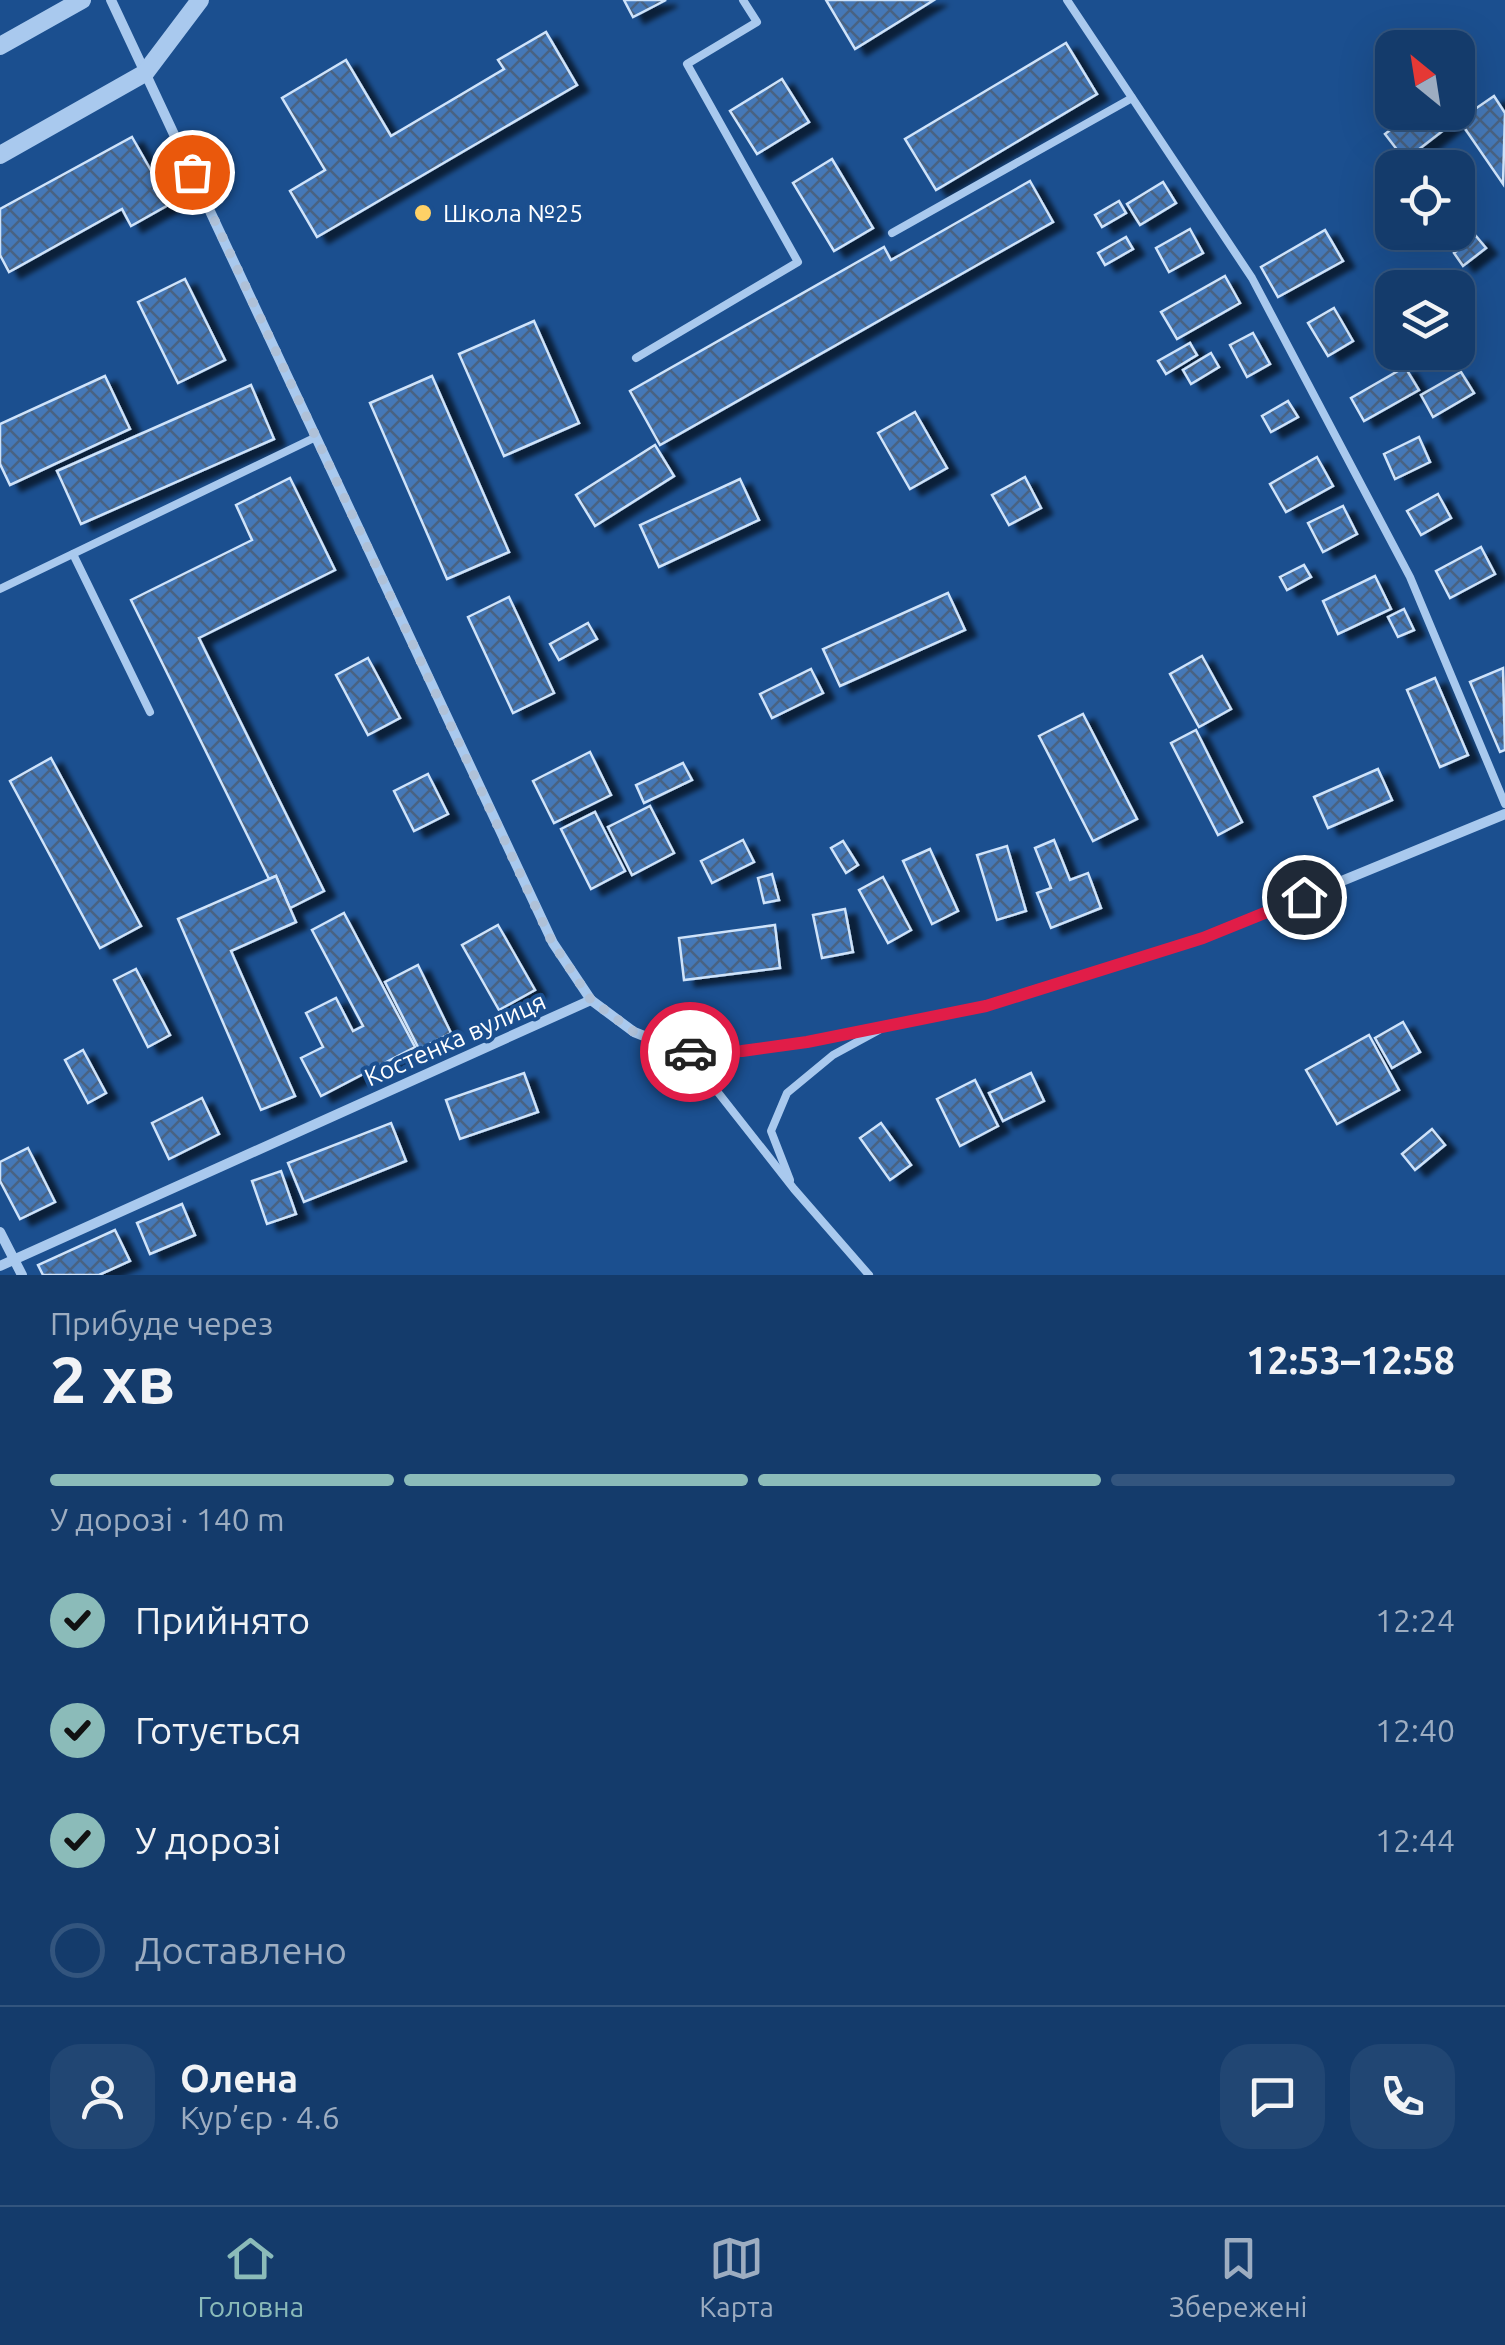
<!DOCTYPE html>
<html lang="uk">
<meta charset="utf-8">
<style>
:root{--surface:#143b6b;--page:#214673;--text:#f1f3f6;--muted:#9dadc1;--line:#33557e;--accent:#8bbbb9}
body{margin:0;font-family:Ubuntu,sans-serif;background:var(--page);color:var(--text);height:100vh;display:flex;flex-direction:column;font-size:38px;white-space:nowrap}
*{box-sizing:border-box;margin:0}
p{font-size:32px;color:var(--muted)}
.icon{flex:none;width:55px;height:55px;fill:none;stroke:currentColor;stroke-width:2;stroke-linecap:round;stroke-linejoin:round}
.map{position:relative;height:1275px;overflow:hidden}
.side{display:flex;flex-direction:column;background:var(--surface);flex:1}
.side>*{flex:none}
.needle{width:65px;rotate:330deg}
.tools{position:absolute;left:1375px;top:30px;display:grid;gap:20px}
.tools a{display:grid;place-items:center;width:100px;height:100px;border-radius:20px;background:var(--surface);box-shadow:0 10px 40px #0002,0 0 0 2px var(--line);font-size:50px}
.pin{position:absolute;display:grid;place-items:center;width:85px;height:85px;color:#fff;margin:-42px;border:5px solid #fff;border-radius:50%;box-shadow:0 2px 10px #0007}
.courier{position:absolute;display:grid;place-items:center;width:100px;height:100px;margin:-50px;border:8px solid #e11d48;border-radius:50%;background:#fff;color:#222;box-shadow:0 2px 12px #0007}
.overview em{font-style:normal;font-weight:700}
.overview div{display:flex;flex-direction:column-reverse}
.overview{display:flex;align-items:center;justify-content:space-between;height:170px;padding:0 50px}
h1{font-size:65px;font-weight:700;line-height:75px}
.bar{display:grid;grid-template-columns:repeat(4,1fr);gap:15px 10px;align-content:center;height:120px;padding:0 50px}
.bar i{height:12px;border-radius:8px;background:var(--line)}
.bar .current{background:var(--accent)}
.bar p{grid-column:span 4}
.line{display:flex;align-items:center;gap:25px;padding:0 50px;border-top:2px solid var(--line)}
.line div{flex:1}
.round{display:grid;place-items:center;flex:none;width:105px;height:105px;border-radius:30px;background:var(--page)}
ol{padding:0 50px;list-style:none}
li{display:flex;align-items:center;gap:30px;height:110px}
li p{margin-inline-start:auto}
li .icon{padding:10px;border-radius:50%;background:var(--accent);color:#111;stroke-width:4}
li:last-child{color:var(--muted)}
li i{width:55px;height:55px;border:5px solid var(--line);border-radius:50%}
.tabs{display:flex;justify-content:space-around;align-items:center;height:140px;border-top:2px solid var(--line);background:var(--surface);font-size:28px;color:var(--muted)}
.tabs a{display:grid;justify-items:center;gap:5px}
.tabs .current{color:var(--accent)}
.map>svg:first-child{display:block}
.building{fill:url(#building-cross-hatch);stroke:#cfe3fa;stroke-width:2.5;filter:url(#shadow)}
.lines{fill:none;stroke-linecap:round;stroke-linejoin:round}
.service{stroke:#a9c9ee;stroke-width:8}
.minor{stroke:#a9c9ee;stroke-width:10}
.tertiary{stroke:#a9c9ee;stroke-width:18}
.done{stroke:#afc1d8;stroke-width:10;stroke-dasharray:0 18}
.route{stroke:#e11d48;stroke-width:12}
.poi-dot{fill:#ffd166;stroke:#1b4f8f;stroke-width:4}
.labels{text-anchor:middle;stroke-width:8;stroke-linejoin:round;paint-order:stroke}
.poi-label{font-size:25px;fill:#fff;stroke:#1b4f8f;text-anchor:start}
.street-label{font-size:25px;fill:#fff;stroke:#1b4f8f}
</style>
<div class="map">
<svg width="1505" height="1275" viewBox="0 0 1505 1275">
<defs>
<pattern id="building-cross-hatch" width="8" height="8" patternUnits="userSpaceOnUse" patternTransform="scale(2.5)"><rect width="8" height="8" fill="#4478b7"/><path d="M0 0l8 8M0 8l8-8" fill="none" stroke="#486282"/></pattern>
<filter id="shadow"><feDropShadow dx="11" dy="6" stdDeviation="2.5" flood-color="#0009"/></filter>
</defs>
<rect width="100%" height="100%" fill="#1b4f8f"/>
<!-- building -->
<g class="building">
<path d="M624,0H666L633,17Z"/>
<path d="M826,0H934L855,49Z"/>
<path d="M546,32L577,85L317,237L290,191L325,170L282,98L346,60L391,136L504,69L498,60Z"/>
<path d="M1066,43L1097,94L936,190L905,139Z"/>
<path d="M782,79L809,122L757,154L730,111Z"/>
<path d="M1494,96L1505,113L1503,184L1459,120Z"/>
<path d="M1414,112H1453L1458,119L1405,160L1385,134Z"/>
<path d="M132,137L170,204L131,226L122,209L9,272L0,255V209Z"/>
<path d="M832,159L873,228L834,251L793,183Z"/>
<path d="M1030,181L1053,222L660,445L630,391L884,247L891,260Z"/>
<path d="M1163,182L1176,203L1140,225L1127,204Z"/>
<path d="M1119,201L1126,213L1102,227L1095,215Z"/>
<path d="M1190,229L1203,253L1169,272L1156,248Z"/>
<path d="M1325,230L1343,261L1278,297L1261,267Z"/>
<path d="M1476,236L1486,248L1463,266L1454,253Z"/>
<path d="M1126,237L1133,249L1105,265L1098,253Z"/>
<path d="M1225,276L1240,303L1177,339L1161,312Z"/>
<path d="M185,279L225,360L178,383L138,302Z"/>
<path d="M1334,308L1353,341L1328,356L1308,323Z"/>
<path d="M534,321L579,423L504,456L459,354Z"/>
<path d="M1253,333L1270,364L1247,377L1230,345Z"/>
<path d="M1190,343L1197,355L1166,374L1158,361Z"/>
<path d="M1211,353L1219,367L1191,384L1183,370Z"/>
<path d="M1405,367L1419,390L1364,421L1351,398Z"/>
<path d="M1461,372L1474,393L1433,417L1421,395Z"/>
<path d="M105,376L130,429L10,485L0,464V424Z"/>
<path d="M432,376L509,552L447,579L370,403Z"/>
<path d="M251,385L274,439L81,524L57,471Z"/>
<path d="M1288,401L1298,417L1271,432L1262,416Z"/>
<path d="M915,412L947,468L910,489L878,433Z"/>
<path d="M1419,437L1430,462L1395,479L1384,454Z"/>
<path d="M655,445L674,476L595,526L576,495Z"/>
<path d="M1317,457L1333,486L1286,512L1270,484Z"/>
<path d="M1025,477L1041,508L1009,525L992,495Z"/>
<path d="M290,478L335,570L199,638L324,891L290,908L276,876L269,879L131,600L252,540L236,505Z"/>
<path d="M740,479L759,520L659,567L640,525Z"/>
<path d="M1438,494L1451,518L1421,535L1407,511Z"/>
<path d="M1343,506L1357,534L1323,552L1308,523Z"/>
<path d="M1481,547L1495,574L1450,598L1436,571Z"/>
<path d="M1304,565L1311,577L1287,590L1280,577Z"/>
<path d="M1375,576L1391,609L1338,634L1323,601Z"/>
<path d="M948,593L965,630L840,686L823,649Z"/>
<path d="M509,597L554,693L513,713L468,617Z"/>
<path d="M1404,609L1414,630L1398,637L1388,617Z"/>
<path d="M588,623L597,639L559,660L550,644Z"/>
<path d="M1202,656L1231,709L1199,727L1170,674Z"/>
<path d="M368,658L400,718L368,735L336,675Z"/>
<path d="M1503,668L1505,750L1500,752L1470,682Z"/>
<path d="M811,669L823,693L772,718L760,694Z"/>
<path d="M1435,678L1468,755L1440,767L1407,690Z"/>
<path d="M1083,714L1137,819L1093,841L1039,736Z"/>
<path d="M1196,730L1242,822L1218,835L1171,743Z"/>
<path d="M590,752L611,795L554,823L533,781Z"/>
<path d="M51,758L141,926L100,948L10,781Z"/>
<path d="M683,763L692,780L644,803L636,785Z"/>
<path d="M1378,769L1392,800L1328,828L1314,797Z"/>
<path d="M428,774L448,814L414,831L394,791Z"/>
<path d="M650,806L674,853L632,875L608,827Z"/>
<path d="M595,812L625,871L591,889L561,829Z"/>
<path d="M743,840L754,862L712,883L701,861Z"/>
<path d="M1054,840L1070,880L1088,873L1101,908L1051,928L1037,893L1051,888L1035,848Z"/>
<path d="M843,841L858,865L846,873L831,848Z"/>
<path d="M1007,846L1026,911L997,920L977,855Z"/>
<path d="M930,849L958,911L932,924L903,861Z"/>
<path d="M772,874L779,900L764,903L758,878Z"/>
<path d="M276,876L296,922L231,951L295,1096L261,1110L178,919Z"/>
<path d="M883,877L911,930L888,943L859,890Z"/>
<path d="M845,909L853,952L822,958L813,915Z"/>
<path d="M344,913L415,1047L321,1096L301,1058L323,1047L306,1013L336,998L353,1031L363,1026L312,930Z"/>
<path d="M498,925L535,990L499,1010L462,945Z"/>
<path d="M775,925L780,968L684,980L679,938Z"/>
<path d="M418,965L451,1033L419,1049L385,982Z"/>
<path d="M136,969L170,1035L148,1047L114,980Z"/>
<path d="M1403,1022L1420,1052L1392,1068L1375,1038Z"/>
<path d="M1369,1035L1399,1090L1337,1124L1306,1070Z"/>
<path d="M83,1050L106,1093L88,1103L65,1060Z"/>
<path d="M524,1073L538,1112L460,1139L446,1100Z"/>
<path d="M1031,1073L1044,1101L1003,1121L989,1093Z"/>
<path d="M975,1080L998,1126L960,1146L937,1099Z"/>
<path d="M202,1098L219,1134L169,1159L152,1123Z"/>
<path d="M391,1123L406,1161L304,1202L288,1163Z"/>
<path d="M881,1123L911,1165L890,1180L860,1138Z"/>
<path d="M1432,1129L1445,1145L1415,1170L1402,1154Z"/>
<path d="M28,1148L55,1202L20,1219L0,1181V1162Z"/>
<path d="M281,1171L296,1214L267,1224L252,1181Z"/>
<path d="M182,1204L195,1235L150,1254L137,1223Z"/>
<path d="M115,1230L130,1261L99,1275H43L38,1265Z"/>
</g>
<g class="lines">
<!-- service -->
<g class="service">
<path d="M1067,0L1252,278L1410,577L1505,804"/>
<path d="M892,233L1132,98"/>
<path d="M636,358L798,262L687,64L757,22L743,0"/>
<path d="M73,554L150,712"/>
<path d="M0,589L316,437"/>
<path d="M687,1053L794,1189L869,1275"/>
<path d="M790,1180L771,1131L787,1093L833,1055L879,1030"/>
</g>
<!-- minor -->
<g class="minor">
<path d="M111,0L553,943L591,1000L634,1032L687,1053L741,1051L807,1042L985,1006L1203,938L1505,814"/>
<path d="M0,1232L22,1275"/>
<path d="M0,1266L591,1000"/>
</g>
<!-- tertiary -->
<g class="tertiary">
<path d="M0,46L82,0"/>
<path d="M0,155L145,73L200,0"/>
</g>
</g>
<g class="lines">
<!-- done -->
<path class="done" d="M192,172L552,942L591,1000L634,1032L690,1052"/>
<!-- route -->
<path class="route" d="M690,1052L742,1051L807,1042L986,1006L1203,938L1304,897"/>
</g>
<!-- markers -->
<circle class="poi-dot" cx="423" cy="213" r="10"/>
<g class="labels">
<!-- poi labels -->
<g class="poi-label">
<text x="443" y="222">Школа №25</text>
</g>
<!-- street labels -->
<g class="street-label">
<text transform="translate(455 1039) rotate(-24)" y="9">Костенка вулиця</text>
</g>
</g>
</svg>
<div class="tools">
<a><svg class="needle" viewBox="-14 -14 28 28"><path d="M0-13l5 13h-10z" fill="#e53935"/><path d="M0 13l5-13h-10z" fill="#9dadc1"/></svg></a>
<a><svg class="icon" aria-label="locate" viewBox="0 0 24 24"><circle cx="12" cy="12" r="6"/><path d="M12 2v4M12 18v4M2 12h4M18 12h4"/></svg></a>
<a><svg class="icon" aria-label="layers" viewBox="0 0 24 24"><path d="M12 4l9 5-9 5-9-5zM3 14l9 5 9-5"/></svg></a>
</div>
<div class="pin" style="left:192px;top:172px;background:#ea580c"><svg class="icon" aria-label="bag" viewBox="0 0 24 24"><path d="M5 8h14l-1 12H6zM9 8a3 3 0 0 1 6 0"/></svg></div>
<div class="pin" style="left:1304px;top:897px;background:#1f2937"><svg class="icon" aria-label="home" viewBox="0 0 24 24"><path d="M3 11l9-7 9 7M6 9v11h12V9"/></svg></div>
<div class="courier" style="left:690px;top:1052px"><svg class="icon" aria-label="car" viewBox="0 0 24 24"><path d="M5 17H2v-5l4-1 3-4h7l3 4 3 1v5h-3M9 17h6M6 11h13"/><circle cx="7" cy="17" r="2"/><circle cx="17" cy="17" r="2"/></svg></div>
</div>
<section class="side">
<div class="overview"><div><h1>2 хв</h1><p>Прибуде через</p></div><em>12:53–12:58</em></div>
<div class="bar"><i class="current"></i><i class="current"></i><i class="current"></i><i></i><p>У дорозі · 140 m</p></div>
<ol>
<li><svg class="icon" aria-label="check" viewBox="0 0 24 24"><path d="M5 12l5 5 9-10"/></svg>Прийнято<p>12:24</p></li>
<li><svg class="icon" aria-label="check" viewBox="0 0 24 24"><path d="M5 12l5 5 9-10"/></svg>Готується<p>12:40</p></li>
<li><svg class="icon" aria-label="check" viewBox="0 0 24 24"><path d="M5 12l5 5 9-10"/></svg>У дорозі<p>12:44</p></li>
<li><i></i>Доставлено</li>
</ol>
<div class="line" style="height:180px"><a class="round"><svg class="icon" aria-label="person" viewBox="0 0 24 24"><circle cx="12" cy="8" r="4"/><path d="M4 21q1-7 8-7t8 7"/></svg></a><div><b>Олена</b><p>Кур’єр · 4.6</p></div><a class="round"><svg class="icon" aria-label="chat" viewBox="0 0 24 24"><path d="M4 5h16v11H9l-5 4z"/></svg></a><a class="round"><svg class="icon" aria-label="phone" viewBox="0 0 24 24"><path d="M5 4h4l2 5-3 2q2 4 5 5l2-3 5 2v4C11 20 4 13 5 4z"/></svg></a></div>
</section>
<nav class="tabs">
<a class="current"><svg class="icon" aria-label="home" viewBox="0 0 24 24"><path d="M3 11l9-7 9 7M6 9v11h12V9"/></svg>Головна</a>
<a><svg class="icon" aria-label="map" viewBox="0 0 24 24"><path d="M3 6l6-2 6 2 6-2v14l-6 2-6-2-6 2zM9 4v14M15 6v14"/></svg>Карта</a>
<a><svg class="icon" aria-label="saved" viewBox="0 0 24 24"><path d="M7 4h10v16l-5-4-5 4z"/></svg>Збережені</a>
</nav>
